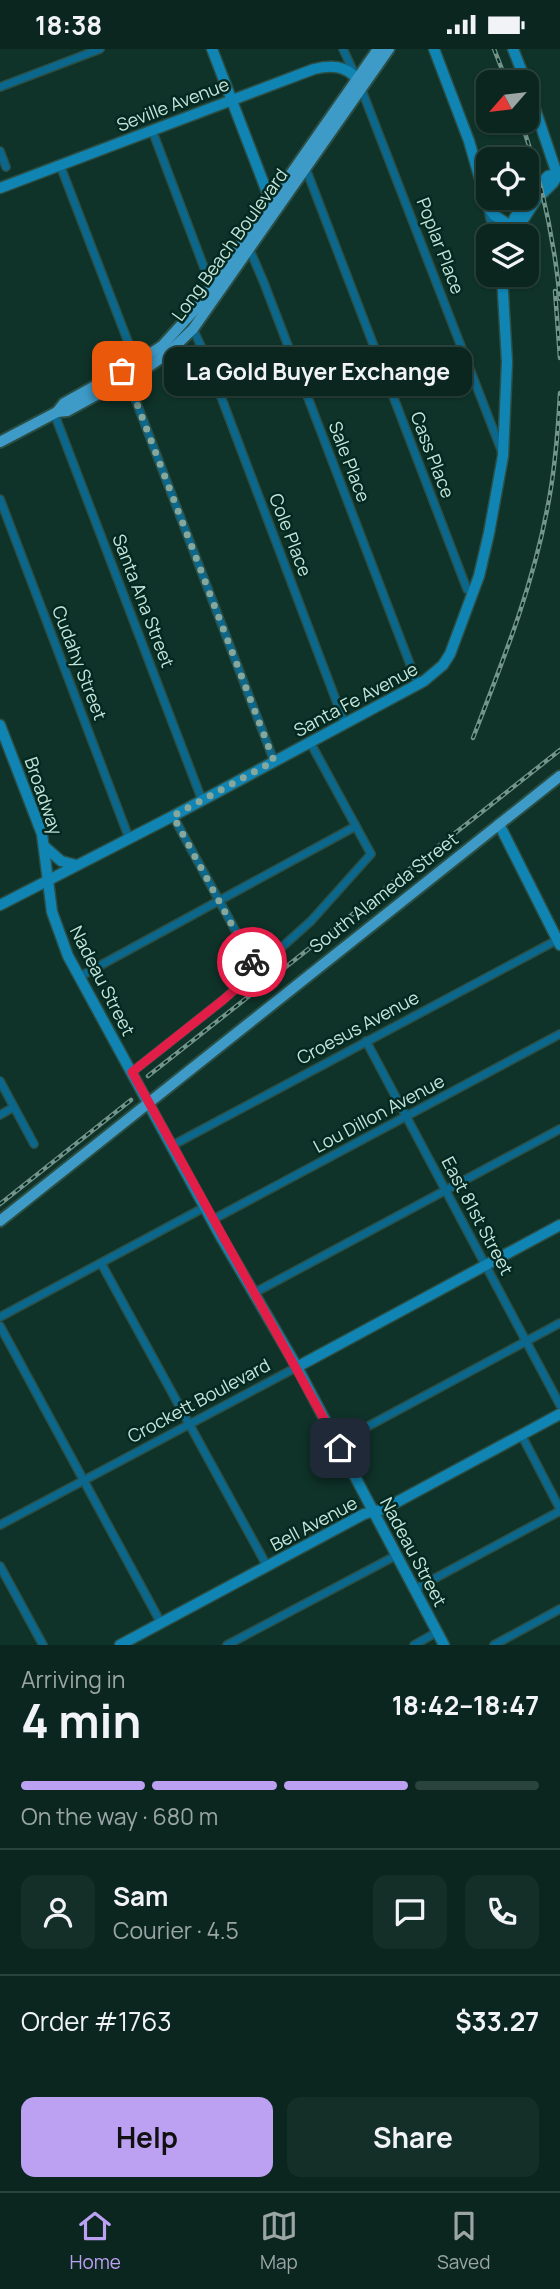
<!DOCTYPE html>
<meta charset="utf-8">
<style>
:root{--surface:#0b261f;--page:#142e28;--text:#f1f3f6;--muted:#9aa5a4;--line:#2b433d;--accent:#bca0f2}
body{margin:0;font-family:Manrope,sans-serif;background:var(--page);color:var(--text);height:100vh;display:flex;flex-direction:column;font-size:26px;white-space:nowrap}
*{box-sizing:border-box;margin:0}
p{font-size:23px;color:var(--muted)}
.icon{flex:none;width:38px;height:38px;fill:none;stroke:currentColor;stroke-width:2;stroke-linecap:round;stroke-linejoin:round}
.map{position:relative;height:1596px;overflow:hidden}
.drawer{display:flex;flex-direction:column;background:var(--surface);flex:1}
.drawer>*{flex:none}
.needle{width:46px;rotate:242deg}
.buttons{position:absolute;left:476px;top:21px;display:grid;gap:14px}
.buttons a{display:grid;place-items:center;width:63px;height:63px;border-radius:14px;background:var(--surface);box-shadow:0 2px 5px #0004,0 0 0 2px var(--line);font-size:35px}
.pin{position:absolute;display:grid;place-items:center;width:60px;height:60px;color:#fff;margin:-30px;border-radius:14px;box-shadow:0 4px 10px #0006}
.courier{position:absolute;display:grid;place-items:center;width:70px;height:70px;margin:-35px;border:5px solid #e11d48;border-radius:50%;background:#fff;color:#222;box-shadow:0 2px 9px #0007}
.bubble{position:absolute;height:49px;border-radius:14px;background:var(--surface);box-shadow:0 2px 5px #0004,0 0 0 2px var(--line);font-size:23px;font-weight:700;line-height:49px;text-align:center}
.overview em{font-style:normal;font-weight:700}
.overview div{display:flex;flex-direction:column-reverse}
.overview{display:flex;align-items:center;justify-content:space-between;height:119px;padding:0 21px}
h1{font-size:46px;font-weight:700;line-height:52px}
.bar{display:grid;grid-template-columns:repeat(4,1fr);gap:10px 7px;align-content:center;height:84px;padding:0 21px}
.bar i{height:9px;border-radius:5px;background:var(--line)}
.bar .on{background:var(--accent)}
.bar p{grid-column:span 4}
.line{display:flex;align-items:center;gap:18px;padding:0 21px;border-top:2px solid var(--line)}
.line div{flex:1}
.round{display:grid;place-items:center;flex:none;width:74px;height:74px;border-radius:14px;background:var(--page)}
.action{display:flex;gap:14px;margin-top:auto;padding:14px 21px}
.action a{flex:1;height:80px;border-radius:14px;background:var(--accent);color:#111;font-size:28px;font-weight:700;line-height:80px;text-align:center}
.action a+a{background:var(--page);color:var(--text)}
.status{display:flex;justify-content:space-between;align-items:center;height:49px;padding:0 35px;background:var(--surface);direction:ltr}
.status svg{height:19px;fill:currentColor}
.tab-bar{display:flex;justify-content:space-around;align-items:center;height:98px;border-top:2px solid var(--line);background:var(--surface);font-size:19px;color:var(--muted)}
.tab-bar a{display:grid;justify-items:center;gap:4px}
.tab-bar .on{color:var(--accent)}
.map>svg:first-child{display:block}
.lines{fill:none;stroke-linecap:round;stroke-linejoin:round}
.street-casing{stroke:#2c4f45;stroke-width:10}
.secondary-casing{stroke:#2c4f45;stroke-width:13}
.primary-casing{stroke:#2c4f45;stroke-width:14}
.street{stroke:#0b678c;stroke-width:7}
.secondary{stroke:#1085b4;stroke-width:10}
.primary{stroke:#3e9bc8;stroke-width:10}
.rail-casing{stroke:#72948a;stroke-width:4.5}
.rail{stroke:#042920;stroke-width:2;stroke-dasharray:5;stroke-linecap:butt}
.done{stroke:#85a79c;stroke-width:7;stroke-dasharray:0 12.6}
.route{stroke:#e11d48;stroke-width:9}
.labels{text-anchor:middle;stroke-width:5;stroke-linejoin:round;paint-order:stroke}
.street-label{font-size:18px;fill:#c5e5da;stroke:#042920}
</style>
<div class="status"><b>18:38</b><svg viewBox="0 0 49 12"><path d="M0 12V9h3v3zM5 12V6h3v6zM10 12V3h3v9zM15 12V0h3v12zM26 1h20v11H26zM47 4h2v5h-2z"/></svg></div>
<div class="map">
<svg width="560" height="1596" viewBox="0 0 560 1596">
<rect width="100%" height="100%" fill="#0f3329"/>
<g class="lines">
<defs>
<g id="street">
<path d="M343,0L356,28"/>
<path d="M0,38L100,0"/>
<path d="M361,39L502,403"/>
<path d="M152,81L205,221L214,235"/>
<path d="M0,102L6,118"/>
<path d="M60,116L137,316"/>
<path d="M306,120L467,540L472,544"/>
<path d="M488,160L494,187"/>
<path d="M249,202L252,206L264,234L418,636"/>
<path d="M193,280L206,308L345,675"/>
<path d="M125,328L134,347L274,712"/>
<path d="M54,364L202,751"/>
<path d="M0,450L129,789"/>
<path d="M173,767L257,921"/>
<path d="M79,928L356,777"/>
<path d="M366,992L560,1356"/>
<path d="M132,1023L223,951L311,872L371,805L310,693"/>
<path d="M0,1032L34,1095"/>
<path d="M0,1066L14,1058"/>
<path d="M173,1096L557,891"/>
<path d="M212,1171L560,985"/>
<path d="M101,1214L267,1517"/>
<path d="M254,1244L560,1080"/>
<path d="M0,1268L205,1158"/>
<path d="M0,1277L161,1574"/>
<path d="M521,1385L560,1460"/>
<path d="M337,1394L560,1274"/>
<path d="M0,1476L297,1318"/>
<path d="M0,1517L43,1596"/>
<path d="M415,1540L560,1462"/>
<path d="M227,1596L397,1506"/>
<path d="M414,1596L437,1583"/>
<path d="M494,1596L560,1560"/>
</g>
<g id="secondary">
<path d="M212,0L267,143L277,154"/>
<path d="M434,0L469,92L488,158L494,166L514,179"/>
<path d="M513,0L526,33"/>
<path d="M527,36L557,125"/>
<path d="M0,139L314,20C331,16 345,16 357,30"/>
<path d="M527,148L548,127L557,125"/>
<path d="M514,179L521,174L536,151L553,134L560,123"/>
<path d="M510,187L514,179V170L526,149"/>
<path d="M0,676L42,785L52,863L68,907L221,1188L297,1318L444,1596"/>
<path d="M499,775L560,896"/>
<path d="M44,797L61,812L76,816"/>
<path d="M0,856L173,767L424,632L443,616L450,605L479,527L489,484L503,407L507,313L502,226"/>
<path d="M297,1318L560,1176"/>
<path d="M120,1596L364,1465L384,1460L560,1365"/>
</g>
<g id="primary">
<path d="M57,363L67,362L151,316L167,305L193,280L389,0"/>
<path d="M0,393L57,363L64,354L136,314L162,297L200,255L378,0"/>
<path d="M0,1172L560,727"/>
</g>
</defs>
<!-- street casing -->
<use href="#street" class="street-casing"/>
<!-- secondary casing -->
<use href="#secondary" class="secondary-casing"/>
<!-- primary casing -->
<use href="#primary" class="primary-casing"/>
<!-- street -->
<use href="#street" class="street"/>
<!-- secondary -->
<use href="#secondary" class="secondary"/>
<!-- primary -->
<use href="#primary" class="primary"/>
<defs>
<g id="rail">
<path d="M494,0L507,33"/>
<path d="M521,72C541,129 554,189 560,250"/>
<path d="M555,242L560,309"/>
<path d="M473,689C502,614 532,540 547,461C555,422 558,383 560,344"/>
<path d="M148,1027L560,701"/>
<path d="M0,1155L131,1051"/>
</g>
</defs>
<!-- rail casing -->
<use href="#rail" class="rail-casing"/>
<!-- rail -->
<use href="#rail" class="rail"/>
</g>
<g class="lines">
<!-- done -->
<path class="done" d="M122,322L134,347L274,712L173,767L252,913"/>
<!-- route -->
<path class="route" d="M252,913L257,921L223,951L132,1023L340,1399"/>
</g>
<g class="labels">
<!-- street labels -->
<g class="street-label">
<text transform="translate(173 56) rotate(-21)" y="6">Seville Avenue</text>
<text transform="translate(230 196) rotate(-54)" y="6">Long Beach Boulevard</text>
<text transform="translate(440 197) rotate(69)" y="6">Poplar Place</text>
<text transform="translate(432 406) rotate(69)" y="6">Cass Place</text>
<text transform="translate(349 413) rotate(69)" y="6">Sale Place</text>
<text transform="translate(290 486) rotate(69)" y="6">Cole Place</text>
<text transform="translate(143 552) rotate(69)" y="6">Santa Ana Street</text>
<text transform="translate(79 614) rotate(69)" y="6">Cudahy Street</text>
<text transform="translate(356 651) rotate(-28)" y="6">Santa Fe Avenue</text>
<text transform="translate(43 747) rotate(71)" y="6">Broadway</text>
<text transform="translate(384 844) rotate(-38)" y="6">South Alameda Street</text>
<text transform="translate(102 932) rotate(63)" y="6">Nadeau Street</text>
<text transform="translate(358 979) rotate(-28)" y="6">Croesus Avenue</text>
<text transform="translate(379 1065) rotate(-28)" y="6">Lou Dillon Avenue</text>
<text transform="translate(477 1167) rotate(62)" y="6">East 81st Street</text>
<text transform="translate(199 1352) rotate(-28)" y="6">Crockett Boulevard</text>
<text transform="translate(314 1475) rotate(-28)" y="6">Bell Avenue</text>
<text transform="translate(413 1503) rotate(62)" y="6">Nadeau Street</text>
</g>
</g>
</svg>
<div class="buttons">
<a><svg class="needle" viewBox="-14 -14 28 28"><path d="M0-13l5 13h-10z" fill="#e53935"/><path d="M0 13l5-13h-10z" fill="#9aa5a4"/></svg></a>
<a><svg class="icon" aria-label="locate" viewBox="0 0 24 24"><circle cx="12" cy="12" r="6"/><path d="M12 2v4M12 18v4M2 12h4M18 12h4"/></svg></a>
<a><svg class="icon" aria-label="layers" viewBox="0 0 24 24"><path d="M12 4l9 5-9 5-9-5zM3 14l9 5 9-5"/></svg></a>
</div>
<div class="pin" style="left:122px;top:322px;background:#ea580c"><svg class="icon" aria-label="bag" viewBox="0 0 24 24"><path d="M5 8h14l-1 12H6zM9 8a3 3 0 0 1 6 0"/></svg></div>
<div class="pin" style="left:340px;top:1399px;background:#1f2937"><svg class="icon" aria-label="home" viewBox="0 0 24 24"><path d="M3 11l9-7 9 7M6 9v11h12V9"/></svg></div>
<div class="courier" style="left:252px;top:913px"><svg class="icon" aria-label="bike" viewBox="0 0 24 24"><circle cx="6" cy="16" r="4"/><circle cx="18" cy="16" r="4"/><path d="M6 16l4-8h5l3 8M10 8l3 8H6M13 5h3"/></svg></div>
<div class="bubble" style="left:164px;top:298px;width:308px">La Gold Buyer Exchange</div>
</div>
<section class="drawer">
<div class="overview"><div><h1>4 min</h1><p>Arriving in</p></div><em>18:42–18:47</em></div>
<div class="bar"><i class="on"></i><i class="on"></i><i class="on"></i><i></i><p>On the way · 680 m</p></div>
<div class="line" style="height:126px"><a class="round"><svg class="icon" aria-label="person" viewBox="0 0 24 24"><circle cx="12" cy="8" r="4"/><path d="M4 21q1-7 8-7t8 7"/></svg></a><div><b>Sam</b><p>Courier · 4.5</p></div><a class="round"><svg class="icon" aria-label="chat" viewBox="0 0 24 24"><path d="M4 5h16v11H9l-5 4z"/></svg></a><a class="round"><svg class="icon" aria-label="phone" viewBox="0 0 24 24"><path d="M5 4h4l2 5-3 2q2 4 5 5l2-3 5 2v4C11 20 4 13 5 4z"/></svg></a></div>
<div class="line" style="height:91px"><div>Order #1763</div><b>$33.27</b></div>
<div class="action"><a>Help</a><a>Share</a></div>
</section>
<nav class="tab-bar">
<a class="on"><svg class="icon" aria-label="home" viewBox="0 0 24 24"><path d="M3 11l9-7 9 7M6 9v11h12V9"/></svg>Home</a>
<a><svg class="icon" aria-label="map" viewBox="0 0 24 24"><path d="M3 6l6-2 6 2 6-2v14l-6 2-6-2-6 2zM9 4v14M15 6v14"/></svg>Map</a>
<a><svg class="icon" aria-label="saved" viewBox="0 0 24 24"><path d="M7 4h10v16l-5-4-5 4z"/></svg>Saved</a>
</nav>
